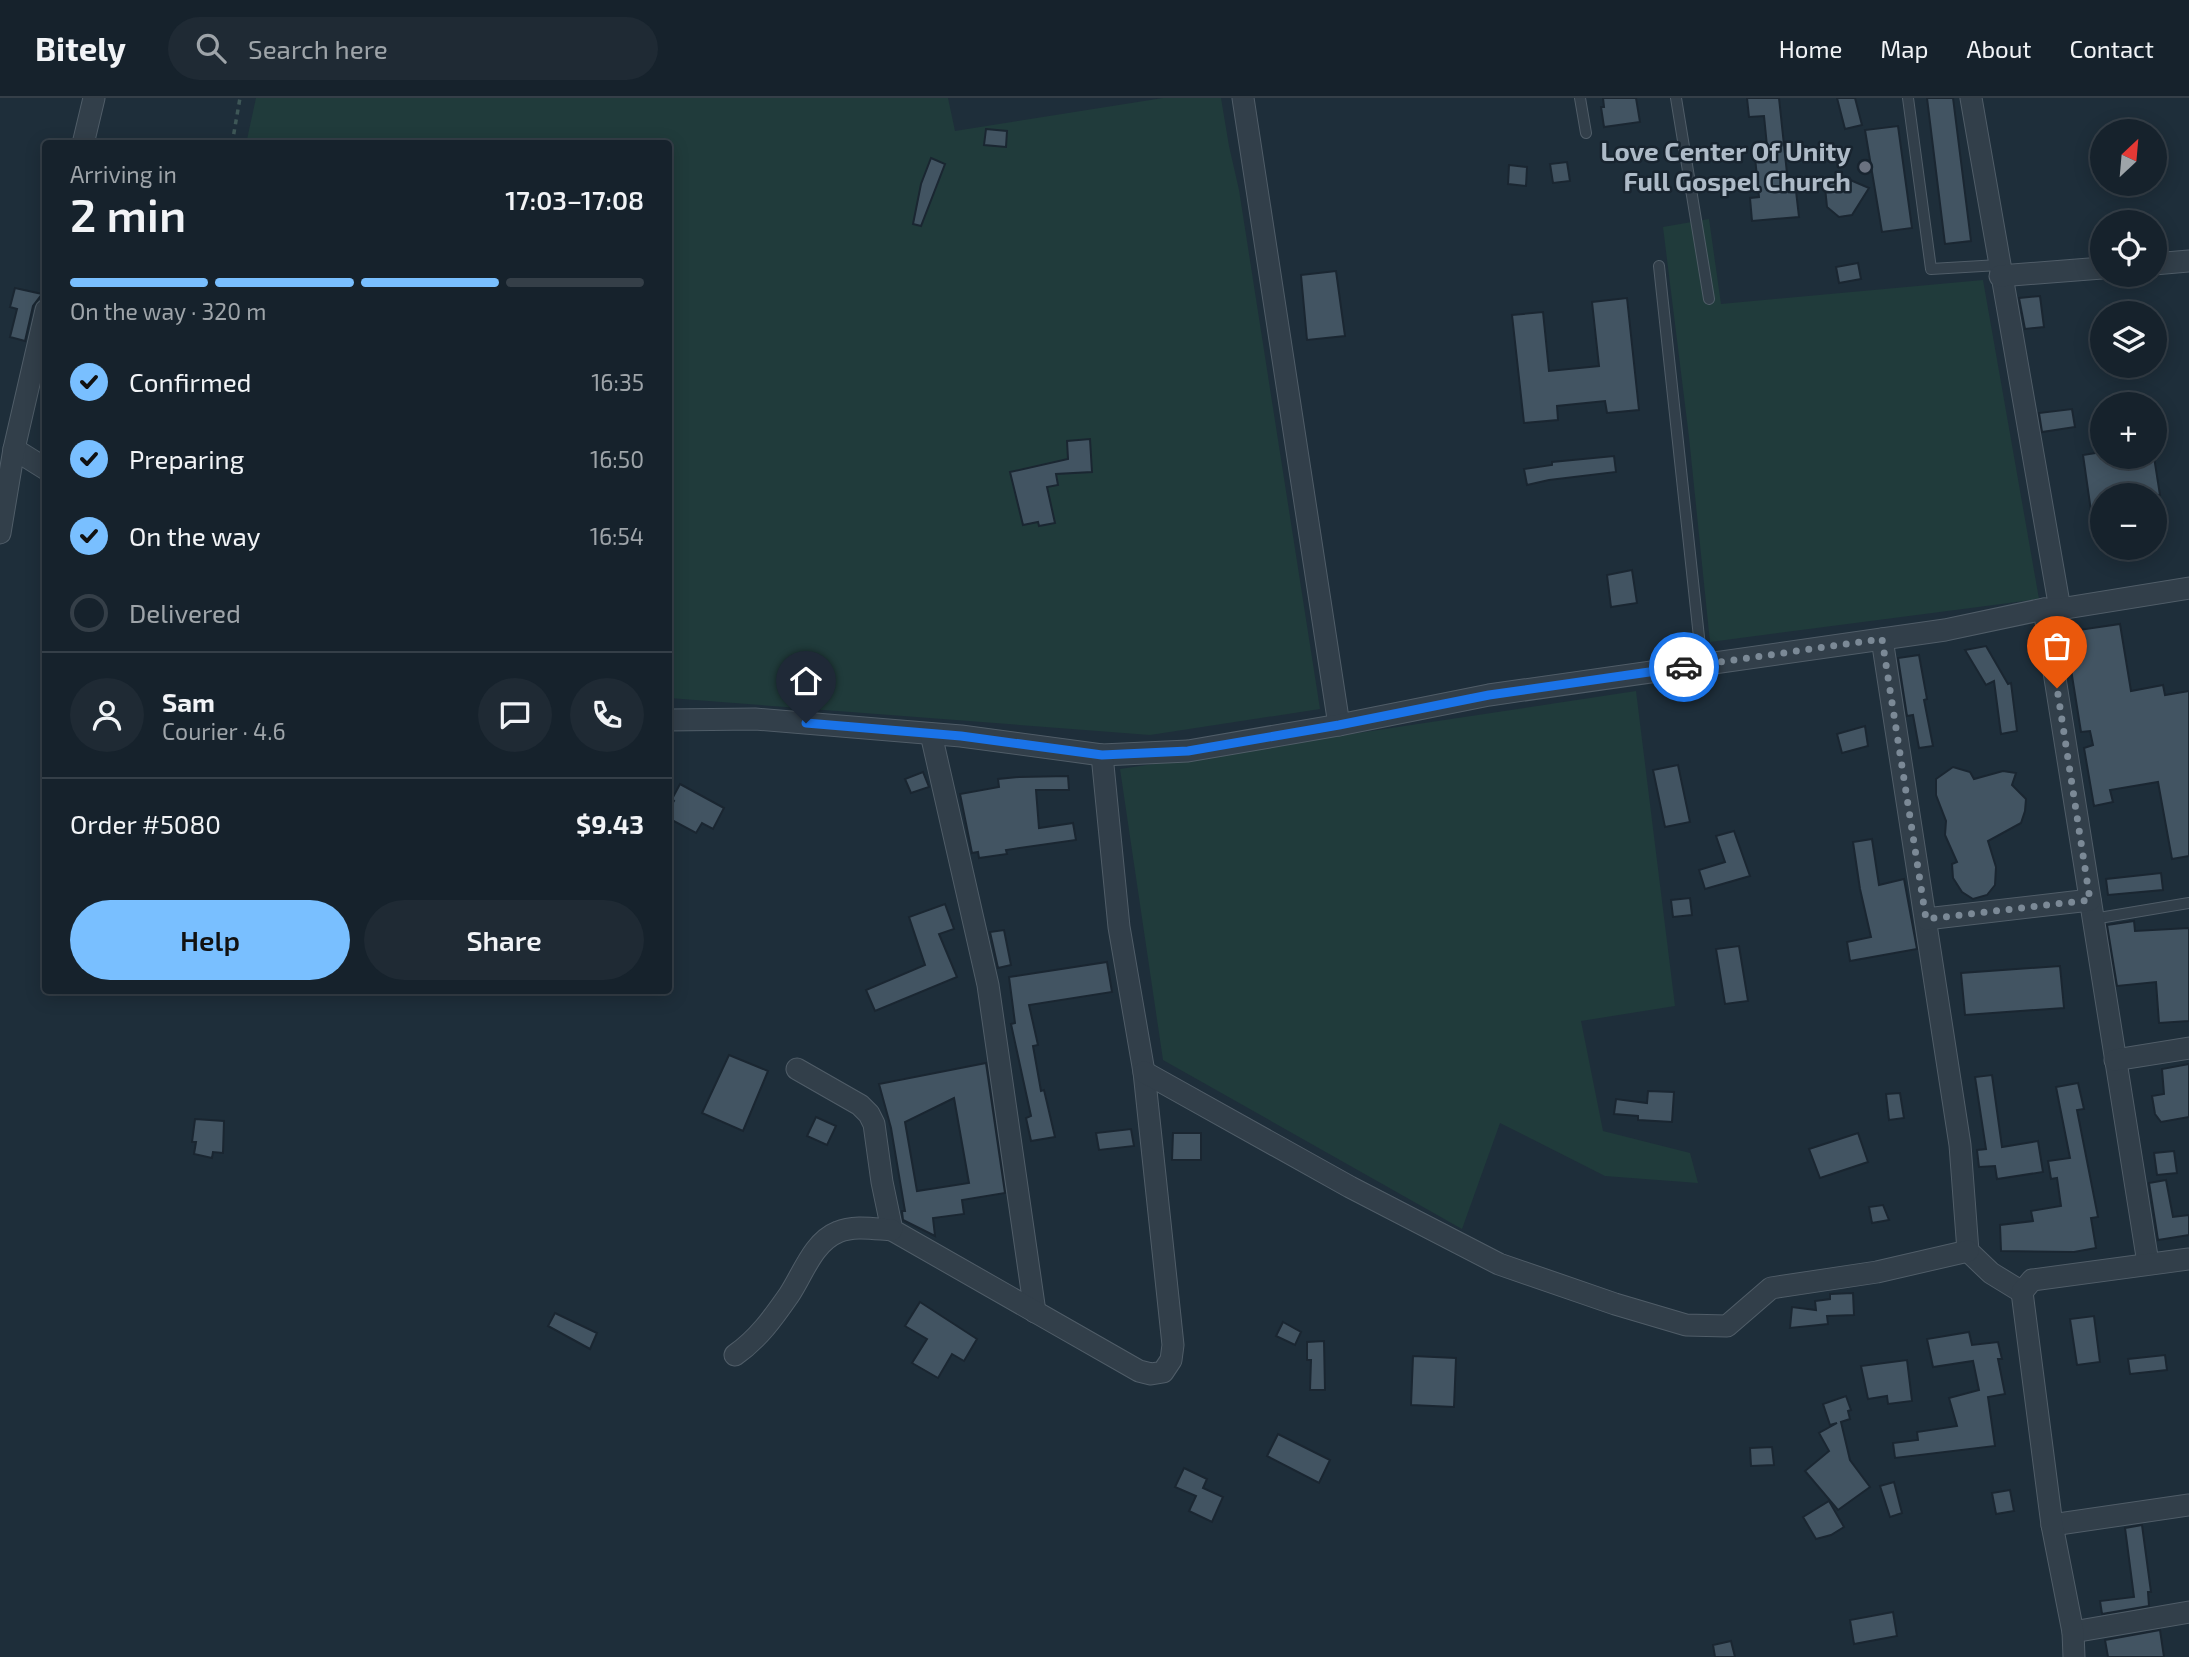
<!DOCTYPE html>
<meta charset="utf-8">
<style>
:root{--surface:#16222c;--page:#1f2a34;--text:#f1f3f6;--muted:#9ea4a9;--line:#353f48;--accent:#79bfff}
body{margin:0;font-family:"Exo 2",sans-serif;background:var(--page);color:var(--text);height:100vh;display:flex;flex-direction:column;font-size:26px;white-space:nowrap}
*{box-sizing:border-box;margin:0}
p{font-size:23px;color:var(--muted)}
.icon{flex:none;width:38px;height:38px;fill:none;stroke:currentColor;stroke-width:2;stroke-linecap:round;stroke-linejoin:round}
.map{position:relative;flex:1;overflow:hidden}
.drawer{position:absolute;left:42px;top:42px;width:630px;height:854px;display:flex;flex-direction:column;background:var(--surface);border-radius:7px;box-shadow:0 4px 18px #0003,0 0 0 2px var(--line)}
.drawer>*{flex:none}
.needle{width:46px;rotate:26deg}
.fabs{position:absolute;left:2090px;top:21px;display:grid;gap:14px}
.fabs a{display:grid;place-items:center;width:77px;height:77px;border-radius:50%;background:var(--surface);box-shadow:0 4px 18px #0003,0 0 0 2px var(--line);font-size:35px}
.pin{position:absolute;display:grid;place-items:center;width:60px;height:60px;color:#fff;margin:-72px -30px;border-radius:50% 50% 50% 0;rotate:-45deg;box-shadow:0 0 7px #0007}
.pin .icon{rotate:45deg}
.courier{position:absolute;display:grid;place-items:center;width:70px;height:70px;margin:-35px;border:5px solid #1a73e8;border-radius:50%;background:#fff;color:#222;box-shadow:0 2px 9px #0007}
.overview em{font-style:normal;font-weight:600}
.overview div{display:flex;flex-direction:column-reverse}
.overview{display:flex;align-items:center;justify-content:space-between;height:119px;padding:0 28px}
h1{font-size:46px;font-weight:600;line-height:52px}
.bar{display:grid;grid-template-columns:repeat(4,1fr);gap:10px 7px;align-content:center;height:84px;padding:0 28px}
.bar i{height:9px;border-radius:5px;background:var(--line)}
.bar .current{background:var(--accent)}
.bar p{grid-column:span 4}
.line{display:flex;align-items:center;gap:18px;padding:0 28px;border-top:2px solid var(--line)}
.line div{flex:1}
.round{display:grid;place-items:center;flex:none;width:74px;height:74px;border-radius:37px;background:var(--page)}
ol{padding:0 28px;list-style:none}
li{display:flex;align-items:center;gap:21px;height:77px}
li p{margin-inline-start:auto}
li .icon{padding:7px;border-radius:50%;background:var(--accent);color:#111;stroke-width:4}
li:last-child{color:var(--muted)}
li i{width:38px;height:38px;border:4px solid var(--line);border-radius:50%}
.action{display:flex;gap:14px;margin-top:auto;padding:14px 28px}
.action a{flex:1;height:80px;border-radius:42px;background:var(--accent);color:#111;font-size:28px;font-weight:600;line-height:80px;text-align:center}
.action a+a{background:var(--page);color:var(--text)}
header{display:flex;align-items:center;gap:42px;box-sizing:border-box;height:98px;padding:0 35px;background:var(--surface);border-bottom:2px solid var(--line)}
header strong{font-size:33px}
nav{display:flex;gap:38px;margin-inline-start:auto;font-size:24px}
.search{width:490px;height:63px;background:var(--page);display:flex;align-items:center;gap:18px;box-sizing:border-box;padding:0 24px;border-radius:38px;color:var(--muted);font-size:26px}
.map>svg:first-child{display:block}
.green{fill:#203b3b}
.building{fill:#425462;stroke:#1a2631;stroke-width:2;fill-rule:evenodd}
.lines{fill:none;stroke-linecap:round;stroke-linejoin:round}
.service-casing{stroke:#505d68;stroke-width:12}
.minor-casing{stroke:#505d68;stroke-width:23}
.path{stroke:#3e5757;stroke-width:3.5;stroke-dasharray:5 5;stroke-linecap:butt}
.service{stroke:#323f4a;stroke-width:10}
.minor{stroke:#323f4a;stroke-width:21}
.done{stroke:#7b8996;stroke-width:7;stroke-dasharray:0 12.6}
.route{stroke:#1a73e8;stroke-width:9}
.worship-dot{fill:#6b7280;stroke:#18242f;stroke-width:2.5}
.labels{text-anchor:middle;stroke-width:5;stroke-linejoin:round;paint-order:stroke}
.poi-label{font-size:26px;font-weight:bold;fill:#adbac7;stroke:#18242f;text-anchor:end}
</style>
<header>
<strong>Bitely</strong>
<div class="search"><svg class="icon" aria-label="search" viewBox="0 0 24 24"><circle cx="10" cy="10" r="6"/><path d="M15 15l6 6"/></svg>Search here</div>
<nav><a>Home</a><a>Map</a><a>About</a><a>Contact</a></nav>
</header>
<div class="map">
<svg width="2189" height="1559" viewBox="0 0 2189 1559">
<rect width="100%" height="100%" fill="#1e2e3a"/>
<!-- green -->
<g class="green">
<path d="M256,0H948L955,33L1163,0H1221L1229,48L1239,92L1320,611L1150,637L669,600L668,46H246Z"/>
<path d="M1709,121L1721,206L1983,182L2039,501L1710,544L1689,339L1663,129Z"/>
<path d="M1636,593L1675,908L1581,923L1603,1033L1690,1055L1698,1085L1605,1078L1500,1025L1462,1131L1163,962L1120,671Z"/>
</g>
<!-- building -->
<g class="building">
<path d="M1603,0H1636L1640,24L1604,29L1601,9H1604Z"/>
<path d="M1747,0H1779L1789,94L1796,93L1799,119L1752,123L1750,100L1759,99L1755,59L1768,58L1764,18L1749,19Z"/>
<path d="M1837,0H1855L1862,27L1845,31Z"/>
<path d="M1927,0H1953L1971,143L1945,146Z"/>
<path d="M1898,28L1912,130L1882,134L1865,32Z"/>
<path d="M986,31L1007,33L1006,49L984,47Z"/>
<path d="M931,60L945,66L921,128L913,126L921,86Z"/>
<path d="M1567,64L1570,83L1553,85L1550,66Z"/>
<path d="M1509,67L1527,69L1526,88L1508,86Z"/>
<path d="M1841,78L1869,90L1852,117L1839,119L1827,109L1825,89Z"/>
<path d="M1858,165L1861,181L1839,185L1836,169Z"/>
<path d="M1336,173L1345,238L1307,242L1301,177Z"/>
<path d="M15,190L42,196L33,208L25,243L10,239L17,211L10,209Z"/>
<path d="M2040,198L2044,229L2025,231L2019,200Z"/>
<path d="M1627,200L1639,312L1607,315L1605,303L1557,308L1558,322L1524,325L1512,217L1543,214L1549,273L1599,268L1592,204Z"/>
<path d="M2072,311L2075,329L2042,334L2039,315Z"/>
<path d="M1090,341L1092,374L1056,376L1058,387L1047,389L1055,425L1039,428L1038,424L1023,427L1010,374L1068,361L1067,343Z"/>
<path d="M2102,354V359H2154L2160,397H2102V426L2093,427L2083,357Z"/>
<path d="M1614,358L1616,374L1549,382L1527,387L1524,371L1552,367V364Z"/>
<path d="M1632,472L1637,505L1611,509L1607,477Z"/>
<path d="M2120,526L2131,593L2163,587L2165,597L2189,593V758L2172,761L2158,684L2110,692L2113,704L2094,708L2084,650L2093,647L2090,633L2081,634L2065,534Z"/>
<path d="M1986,548L2008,586L2011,585L2017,633L2001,636L1994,583L1986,587L1965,552Z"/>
<path d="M1919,557L1927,601L1924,602L1933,648L1919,650L1913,617L1907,618L1898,560Z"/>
<path d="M1865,628L1868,648L1842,655L1837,636Z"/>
<path d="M1678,667L1690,724L1665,729L1653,672Z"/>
<path d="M1953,669L1970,674L1974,681L2003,673L2016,675L2012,687L2026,701L2025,713L2021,725L1988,743L1996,769L1995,787L1987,797L1973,801L1962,794L1953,780L1952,766L1957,764L1945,737L1946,723L1936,697V681Z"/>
<path d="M923,674L929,689L911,695L905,681Z"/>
<path d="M1068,678L1069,692H1036L1039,730L1073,725L1076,742L1006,752L1007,756L979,760L978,754L972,755L960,696L999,689L998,681L1019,679Z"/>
<path d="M680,686L724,710L713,731L702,725L696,735L668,720V712L674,703L672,701Z"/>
<path d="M1734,733L1750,778L1705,791L1699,772L1725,764L1716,738Z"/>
<path d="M1872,741L1879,787L1904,781L1917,851L1850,863L1847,844L1871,839L1860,791L1853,744Z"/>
<path d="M2161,775L2163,792L2108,797L2106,781Z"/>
<path d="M1690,800L1692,817L1673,819L1671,802Z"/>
<path d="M945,806L954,831L939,836L957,879L875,913L866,892L925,867L909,819Z"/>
<path d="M2134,823L2135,833L2189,830V923L2159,925L2156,884L2117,888L2107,827Z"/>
<path d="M1004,832L1011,867L998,870L990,834Z"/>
<path d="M1739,848L1748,903L1725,906L1716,851Z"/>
<path d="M1107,864L1112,894L1029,907L1038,947L1033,948L1041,993L1044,992L1055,1039L1031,1043L1026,1020L1031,1018L1011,926L1015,925L1009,879Z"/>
<path d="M2060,868L2064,910L1965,917L1961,875Z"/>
<path d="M729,957L768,973L743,1033L702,1015Z"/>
<path d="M986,965L1005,1095L962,1102L964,1116L933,1120L935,1138L903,1122L902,1113H905L891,1030L879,986ZM954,1000L969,1085L917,1093L905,1024Z"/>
<path d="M2189,966V1019L2161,1024L2155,1016L2152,998L2164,996L2162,971Z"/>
<path d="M1992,977L2002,1049L2038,1043L2043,1074L1997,1081L1995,1068L1979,1069L1977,1052L1986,1051L1975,979Z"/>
<path d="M2078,985L2084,1011L2077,1012L2098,1119L2091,1120L2096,1150L2074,1154L2001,1153L2000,1127L2033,1123L2031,1113L2061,1108L2057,1080L2051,1081L2048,1063L2070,1060L2056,989Z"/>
<path d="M1648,993L1674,994L1672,1024L1638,1022V1018L1614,1016L1616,1001L1647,1005Z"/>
<path d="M1900,995L1904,1020L1889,1022L1886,996Z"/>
<path d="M816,1019L836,1028L827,1047L807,1038Z"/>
<path d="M195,1021L224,1023L223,1055L213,1054L212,1060L194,1056L196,1044H192Z"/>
<path d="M1131,1031L1134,1048L1099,1052L1096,1035Z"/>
<path d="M1173,1035H1201V1062H1172Z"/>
<path d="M1858,1035L1868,1064L1820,1080L1809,1051Z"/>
<path d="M2174,1053L2177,1075L2157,1077L2154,1055Z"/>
<path d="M2166,1082L2173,1119L2189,1117V1137L2158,1142L2149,1085Z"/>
<path d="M1883,1107L1889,1122L1872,1125L1869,1109Z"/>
<path d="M1853,1195L1854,1217L1827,1218L1828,1226L1790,1230L1792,1209L1816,1212L1815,1203L1830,1201V1196Z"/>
<path d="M920,1204L977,1241L964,1263L952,1256L938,1280L912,1265L927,1241L905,1228Z"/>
<path d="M555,1215L597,1235L590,1251L548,1228Z"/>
<path d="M2094,1218L2100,1264L2077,1267L2070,1221Z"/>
<path d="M1283,1224L1301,1234L1295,1247L1276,1238Z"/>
<path d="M1969,1234L1972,1247L1998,1244L2002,1261H1998L2005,1296L1988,1299L1995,1348L1895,1360L1893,1345L1918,1342L1917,1334L1957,1328L1949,1300L1979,1292L1973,1263L1933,1269L1927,1241Z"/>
<path d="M1324,1243L1325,1292H1310L1311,1262H1307V1244Z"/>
<path d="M2165,1257L2167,1272L2130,1276L2128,1261Z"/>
<path d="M1413,1258L1456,1260L1454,1309L1411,1307Z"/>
<path d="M1907,1262L1912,1303L1888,1306L1887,1298L1868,1301L1861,1268Z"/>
<path d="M1846,1298L1851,1312L1848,1313L1850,1321L1841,1324L1850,1362L1870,1389L1838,1412L1805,1373L1829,1353L1819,1335L1837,1325L1830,1327L1823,1306Z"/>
<path d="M1278,1336L1330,1362L1319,1385L1267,1358Z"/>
<path d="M1772,1349L1774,1367L1751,1368L1750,1350Z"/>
<path d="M1184,1370L1207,1381L1203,1390L1223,1399L1212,1424L1189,1413L1196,1398L1175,1389Z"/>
<path d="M1894,1384L1902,1415L1890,1419L1880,1388Z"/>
<path d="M2010,1392L2014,1413L1996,1416L1992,1395Z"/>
<path d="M1829,1403L1844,1429L1831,1437L1816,1441L1803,1419Z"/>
<path d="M2142,1427L2151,1494H2148L2149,1508L2102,1516L2100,1503L2134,1499L2125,1430Z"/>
<path d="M1893,1514L1897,1538L1854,1546L1850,1522Z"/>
<path d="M2160,1532L2164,1559H2108L2105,1542Z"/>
<path d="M1731,1543L1735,1559H1715L1713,1547Z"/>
</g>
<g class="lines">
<defs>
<g id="service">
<path d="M1580,0L1586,35"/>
<path d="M1676,0L1709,201"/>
<path d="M1908,0L1931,171L1999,167"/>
<path d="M1659,168L1702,567"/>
<path d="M2093,821L2189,805"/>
</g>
<g id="minor">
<path d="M1243,0L1339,627"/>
<path d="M1971,0L2060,511"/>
<path d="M83,46L94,0"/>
<path d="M2154,166L2189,163"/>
<path d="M2000,178L2102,170"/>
<path d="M14,351L46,371"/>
<path d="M0,435L14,351L46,212"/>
<path d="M2044,511L2148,1165"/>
<path d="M1882,541L1960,1047L1968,1153L1991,1175L2022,1194"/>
<path d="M668,622L755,621L961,638L1102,657L1188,653L1339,627L1489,597L1882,541L1945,532L2044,511H2060L2189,490"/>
<path d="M931,636L988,887L1035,1214"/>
<path d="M1926,821L2090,802"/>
<path d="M2115,962L2189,950"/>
<path d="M797,971L860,1007L869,1016L874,1026L882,1084L892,1132L1139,1273L1151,1276L1163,1274L1171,1262L1173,1247L1144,974L1119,829L1102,657"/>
<path d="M1144,974L1350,1089L1499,1166L1615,1206L1686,1227L1727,1228L1771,1190L1877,1174L1968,1153"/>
<path d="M735,1257C758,1241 773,1220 789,1197C803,1176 813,1144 838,1134C854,1127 875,1131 892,1132"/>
<path d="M2052,1427L2189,1407"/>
<path d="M2073,1534L2189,1514"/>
<path d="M2074,1559L2073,1534L2052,1427L2022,1194L2032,1182L2189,1161"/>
</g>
</defs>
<!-- service casing -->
<use href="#service" class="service-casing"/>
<!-- minor casing -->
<use href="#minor" class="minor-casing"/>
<!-- path -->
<path class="path" d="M232,46L240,0"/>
<!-- service -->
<use href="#service" class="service"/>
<!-- minor -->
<use href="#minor" class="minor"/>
</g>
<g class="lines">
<!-- done -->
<path class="done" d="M1684,569L1882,541L1926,821L2090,802L2057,590"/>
<!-- route -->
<path class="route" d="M806,625L961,638L1102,657L1188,653L1339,627L1489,597L1684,569"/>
</g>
<!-- markers -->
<circle class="worship-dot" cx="1865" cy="69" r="7"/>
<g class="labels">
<!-- poi labels -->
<g class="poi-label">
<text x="1851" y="63">Love Center Of Unity<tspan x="1851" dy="30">Full Gospel Church</tspan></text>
</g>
</g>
</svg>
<div class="fabs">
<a><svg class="needle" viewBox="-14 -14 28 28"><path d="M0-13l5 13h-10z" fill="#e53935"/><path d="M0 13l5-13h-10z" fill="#9ea4a9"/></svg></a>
<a><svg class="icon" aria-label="locate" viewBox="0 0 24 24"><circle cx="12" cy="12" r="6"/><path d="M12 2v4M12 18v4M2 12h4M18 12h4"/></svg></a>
<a><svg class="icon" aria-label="layers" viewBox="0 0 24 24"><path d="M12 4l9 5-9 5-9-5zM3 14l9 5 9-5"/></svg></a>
<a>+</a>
<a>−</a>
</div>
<div class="pin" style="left:2057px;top:590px;background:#ea580c"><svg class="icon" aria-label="bag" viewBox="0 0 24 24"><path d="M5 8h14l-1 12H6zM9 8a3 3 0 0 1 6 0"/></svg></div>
<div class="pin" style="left:806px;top:625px;background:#1f2937"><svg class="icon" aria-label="home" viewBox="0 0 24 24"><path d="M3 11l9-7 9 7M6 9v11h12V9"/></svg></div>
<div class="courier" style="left:1684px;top:569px"><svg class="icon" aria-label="car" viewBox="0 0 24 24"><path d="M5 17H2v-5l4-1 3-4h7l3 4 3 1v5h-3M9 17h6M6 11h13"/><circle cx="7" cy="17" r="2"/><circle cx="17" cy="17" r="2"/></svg></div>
<section class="drawer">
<div class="overview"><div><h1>2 min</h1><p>Arriving in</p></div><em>17:03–17:08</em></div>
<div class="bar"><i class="current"></i><i class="current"></i><i class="current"></i><i></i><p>On the way · 320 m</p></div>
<ol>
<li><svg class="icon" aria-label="check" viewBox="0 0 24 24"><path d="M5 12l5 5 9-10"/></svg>Confirmed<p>16:35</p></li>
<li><svg class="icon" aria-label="check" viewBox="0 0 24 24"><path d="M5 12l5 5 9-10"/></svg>Preparing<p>16:50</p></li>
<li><svg class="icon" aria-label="check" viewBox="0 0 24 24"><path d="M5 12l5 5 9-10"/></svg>On the way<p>16:54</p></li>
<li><i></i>Delivered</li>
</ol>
<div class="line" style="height:126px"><a class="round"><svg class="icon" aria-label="person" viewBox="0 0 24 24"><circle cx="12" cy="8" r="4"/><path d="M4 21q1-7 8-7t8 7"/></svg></a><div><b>Sam</b><p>Courier · 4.6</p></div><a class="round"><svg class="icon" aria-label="chat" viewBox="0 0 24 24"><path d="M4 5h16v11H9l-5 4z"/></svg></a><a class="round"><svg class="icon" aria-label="phone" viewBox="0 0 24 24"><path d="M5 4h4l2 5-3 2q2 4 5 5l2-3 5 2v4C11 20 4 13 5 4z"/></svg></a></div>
<div class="line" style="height:91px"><div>Order #5080</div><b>$9.43</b></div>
<div class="action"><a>Help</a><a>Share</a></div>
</section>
</div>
